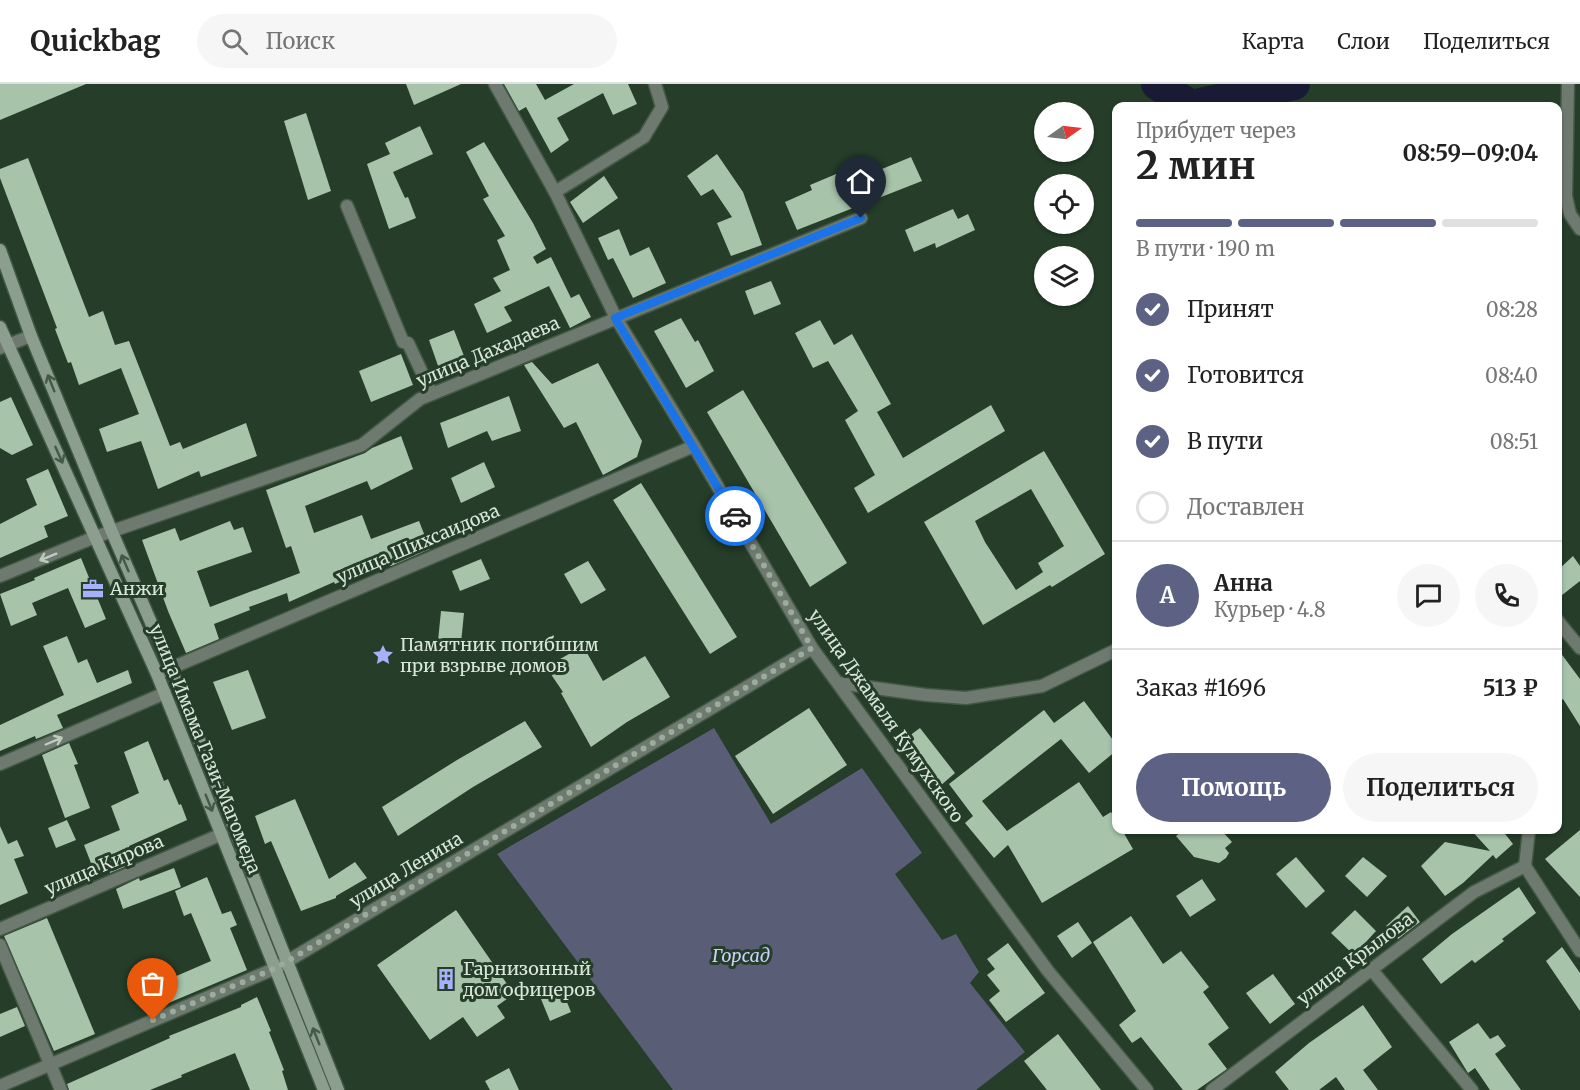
<!DOCTYPE html>
<html lang="ru">
<meta charset="utf-8">
<style>
:root{--surface:#fff;--page:#f6f6f6;--text:#222;--muted:#767676;--line:#e0e0e0;--accent:#5d6284}
body{margin:0;font-family:Merriweather,serif;background:var(--page);color:var(--text);height:100vh;display:flex;flex-direction:column;font-size:22px;white-space:nowrap}
*{box-sizing:border-box;margin:0}
p{font-size:20px;color:var(--muted)}
.icon{flex:none;width:33px;height:33px;fill:none;stroke:currentColor;stroke-width:2;stroke-linecap:round;stroke-linejoin:round}
.map{position:relative;flex:1;overflow:hidden}
.details{position:absolute;left:1112px;top:18px;width:450px;height:732px;display:flex;flex-direction:column;background:var(--surface);border-radius:12px;box-shadow:0 2px 4px #0004}
.details>*{flex:none}
.needle{width:39px;rotate:76deg}
.fabs{position:absolute;left:1034px;top:18px;display:grid;gap:12px}
.fabs a{display:grid;place-items:center;width:60px;height:60px;border-radius:50%;background:var(--surface);box-shadow:0 2px 4px #0004;font-size:30px}
.pin{position:absolute;display:grid;place-items:center;width:51px;height:51px;color:#fff;margin:-62px -26px;border-radius:50% 50% 50% 0;rotate:-45deg;box-shadow:0 0 6px #0007}
.pin .icon{rotate:45deg}
.courier{position:absolute;display:grid;place-items:center;width:60px;height:60px;margin:-30px;border:4px solid #1a73e8;border-radius:50%;background:#fff;color:#222;box-shadow:0 2px 8px #0007}
.head em{font-style:normal;font-weight:700}
.head div{display:flex;flex-direction:column-reverse}
.head{display:flex;align-items:center;justify-content:space-between;height:102px;padding:0 24px}
h1{font-size:39px;font-weight:700;line-height:45px}
.bar{display:grid;grid-template-columns:repeat(4,1fr);gap:9px 6px;align-content:center;height:72px;padding:0 24px}
.bar i{height:8px;border-radius:4px;background:var(--line)}
.bar .active{background:var(--accent)}
.bar p{grid-column:span 4}
.line{display:flex;align-items:center;gap:15px;padding:0 24px;border-top:2px solid var(--line)}
.line div{flex:1}
.round{display:grid;place-items:center;flex:none;width:63px;height:63px;border-radius:32px;background:var(--page)}
ol{padding:0 24px;list-style:none}
li{display:flex;align-items:center;gap:18px;height:66px}
li p{margin-inline-start:auto}
li .icon{padding:6px;border-radius:50%;background:var(--accent);color:#fff;stroke-width:4}
li:last-child{color:var(--muted)}
li i{width:33px;height:33px;border:3px solid var(--line);border-radius:50%}
.primary-button{display:flex;gap:12px;margin-top:auto;padding:12px 24px}
.primary-button a{flex:1;height:69px;border-radius:36px;background:var(--accent);color:#fff;font-size:24px;font-weight:700;line-height:69px;text-align:center}
.primary-button a+a{background:var(--page);color:var(--text)}
header{display:flex;align-items:center;gap:36px;box-sizing:border-box;height:84px;padding:0 30px;background:var(--surface);border-bottom:2px solid var(--line)}
header strong{font-size:28px}
nav{display:flex;gap:33px;margin-inline-start:auto;font-size:21px}
.search{width:420px;height:54px;background:var(--page);display:flex;align-items:center;gap:15px;box-sizing:border-box;padding:0 21px;border-radius:33px;color:var(--muted);font-size:22px}
.map>svg:first-child{display:block}
.green{fill:#595d75}
.lines{fill:none;stroke-linecap:round;stroke-linejoin:round}
.river{stroke:#181b33;stroke-width:32}
.building{fill:#a7c3aa;fill-rule:evenodd}
.minor-casing{stroke:#425845;stroke-width:15}
.secondary-casing{stroke:#425845;stroke-width:15}
.minor{stroke:#6e796f;stroke-width:12}
.secondary{stroke:#8c9e8e;stroke-width:12}
.oneway{stroke:#445a47}
.oneway2{stroke:#beccbf}
.done{stroke:#9aac9c;stroke-width:6;stroke-dasharray:0 10.8}
.route{stroke:#1a73e8;stroke-width:8}
.labels{text-anchor:middle;stroke-width:6;stroke-linejoin:round;paint-order:stroke}
.street-label{font-size:18px;fill:#d9e7da;stroke:#253d29}
.poi-label{font-size:18px;fill:#d9e7da;stroke:#253d29;text-anchor:start}
.park-label{font-size:18px;font-style:italic;fill:#c9d1fd;stroke:#253d29}
</style>
<header>
<strong>Quickbag</strong>
<div class="search"><svg class="icon" aria-label="search" viewBox="0 0 24 24"><circle cx="10" cy="10" r="6"/><path d="M15 15l6 6"/></svg>Поиск</div>
<nav><a>Карта</a><a>Слои</a><a>Поделиться</a></nav>
</header>
<div class="map">
<svg width="1580" height="1006" viewBox="0 0 1580 1006">
<rect width="100%" height="100%" fill="#253d29"/>
<!-- green -->
<path class="green" d="M714,644L771,740L862,684L922,769L895,790L942,856L956,850L979,888L970,899L1025,968L976,1006H673L497,770Z"/>
<g class="lines">
<!-- river -->
<path class="river" d="M1157,0L1191,22L1294,0"/>
</g>
<!-- building -->
<g class="building">
<path d="M0,0H86L0,36Z"/>
<path d="M406,0H461L414,21Z"/>
<path d="M504,0H536L545,16L574,0H628L637,20L613,31L603,9L557,34L569,56L551,69L526,23L519,27Z"/>
<path d="M306,29L331,107L308,116L284,37Z"/>
<path d="M420,42L433,70L393,88L405,114L408,113L416,134L389,145L367,80L390,70L385,59Z"/>
<path d="M484,58L533,139L546,165L533,173L537,180L551,173L571,214L579,210L591,233L570,244L549,202L504,223L512,237L487,249L474,220L501,207L493,194L510,186L497,156L505,152L483,115L489,112L466,68Z"/>
<path d="M717,70L743,108L762,161L731,172L717,139L732,133L713,105L701,112L687,92Z"/>
<path d="M911,73L922,97L797,146L785,118L812,106L810,101L860,80L865,92Z"/>
<path d="M28,74L89,233L103,227L115,261L129,257L170,362L180,358L183,365L246,339L257,372L201,393L199,387L158,405L141,357L107,368L99,345L139,330L121,284L79,301L71,278L68,279L55,245L57,244L0,94V85Z"/>
<path d="M604,92L618,114L583,139L570,118Z"/>
<path d="M953,125L958,135L968,130L975,146L936,164L935,159L914,168L905,146Z"/>
<path d="M619,145L630,172L649,163L666,199L633,214L613,174L608,176L598,154Z"/>
<path d="M771,197L781,220L754,231L745,207Z"/>
<path d="M681,234L695,258L698,256L714,287L686,304L654,247Z"/>
<path d="M820,236L834,261L852,250L891,320L877,328L903,374L991,321L1005,347L868,429L854,404L875,391L845,336L858,327L828,277L813,284L795,249Z"/>
<path d="M454,246L469,285L443,296L429,256Z"/>
<path d="M401,270L413,301L371,318L359,287Z"/>
<path d="M532,278L552,300L598,279L642,357L637,373L603,391L576,338L564,344L524,281Z"/>
<path d="M743,306L847,479L810,503L707,328Z"/>
<path d="M509,312L521,347L492,357L487,347L448,364L440,339Z"/>
<path d="M11,313L33,361L12,371L0,364V318Z"/>
<path d="M401,352L413,385L371,406L367,397L305,422L314,449L362,431L371,455L419,437L430,465L391,482L382,479L335,500L334,498L289,518L287,509L249,523L250,526L214,540L219,555L186,569L168,527L142,456L175,444L180,457L230,437L234,446L243,443L252,468L197,487L210,523L300,489L291,462L286,464L266,406L365,369L372,364Z"/>
<path d="M1044,367L1105,470L1052,503L1050,501L983,541L924,438ZM1031,405L1064,462L1038,479L1043,488L1016,506L985,458L975,437Z"/>
<path d="M484,378L495,403L461,419L451,394Z"/>
<path d="M48,385L68,432L44,442L48,453L0,474V440L37,421L26,395Z"/>
<path d="M641,399L737,553L710,570L613,416Z"/>
<path d="M1573,472L1580,482V497L1557,515V487Z"/>
<path d="M81,474L106,535L85,544L68,504L32,519L37,531L11,542L0,510L35,496L34,494Z"/>
<path d="M481,475L490,495L460,507L452,487Z"/>
<path d="M588,477L606,506L581,520L564,490Z"/>
<path d="M441,527L464,529L460,569L437,567Z"/>
<path d="M67,552L78,579L87,575L97,599L128,586L132,599L57,631L63,644L36,655L35,652L0,667V641L64,611L43,562Z"/>
<path d="M583,562L603,597L645,572L670,613L627,638L591,663L561,609L563,608L546,583Z"/>
<path d="M1557,564L1580,595V642L1563,615L1557,619Z"/>
<path d="M248,586L266,634L232,646L213,598Z"/>
<path d="M1084,617L1116,660V667L1089,689L1061,655L982,717L1007,747L1079,698L1103,733L1111,728L1116,736V746H1122L1133,765L1042,819L1008,761L994,774L965,739L973,732L949,700L1044,626L1054,639Z"/>
<path d="M809,624L847,681L773,730L735,672Z"/>
<path d="M525,637L542,663L473,703L398,752L382,723L457,676Z"/>
<path d="M920,644L955,689L939,703L905,655Z"/>
<path d="M148,657L164,697L168,695L179,721L181,720L187,736L129,762L134,779L110,789L109,787L96,792L84,761L120,746L111,722L139,709L124,668Z"/>
<path d="M69,659L78,680L74,681L90,724L65,734L42,671Z"/>
<path d="M295,715L329,795L355,778L367,794L336,812V814L301,827L271,757L265,760L255,732Z"/>
<path d="M67,736L76,756L56,764L48,744Z"/>
<path d="M0,742L8,760L17,756L24,772L14,775L28,809L0,821Z"/>
<path d="M1183,746H1221L1232,758L1225,764L1229,769L1226,774L1219,779L1194,773L1176,752Z"/>
<path d="M1471,746H1502L1513,760L1496,775L1493,771L1463,799L1445,812L1421,782L1445,758L1490,767Z"/>
<path d="M1580,746V813L1545,775Z"/>
<path d="M1296,773L1325,807L1306,824L1276,790Z"/>
<path d="M1363,773L1387,792L1367,813L1345,792Z"/>
<path d="M174,784L181,803L123,825L116,805L139,794L140,797Z"/>
<path d="M207,793L222,830L231,827L237,841L230,844L247,886L159,923L151,903L211,877L191,829L184,832L175,807Z"/>
<path d="M1202,795L1216,816L1190,833L1176,812Z"/>
<path d="M1519,803L1536,829L1502,855L1504,857L1475,879L1472,876L1441,900L1422,875L1452,850Z"/>
<path d="M1408,822L1420,838L1398,855L1386,842Z"/>
<path d="M456,826L514,910L497,922L505,934L477,953L463,933L430,956L377,881Z"/>
<path d="M1355,826L1376,847L1354,871L1331,849Z"/>
<path d="M1131,832L1163,880L1181,867L1209,903L1203,908L1229,944L1208,960L1227,985L1197,1006H1183L1141,953L1132,959L1119,941L1136,927L1093,858Z"/>
<path d="M47,834L95,950L54,967L4,852Z"/>
<path d="M1078,838L1092,859L1072,874L1057,852Z"/>
<path d="M1008,859L1045,909L1006,938L989,916L1000,907L987,891L995,885L987,875Z"/>
<path d="M1562,863L1580,889V927L1546,877Z"/>
<path d="M1273,890L1295,920L1270,940L1246,909Z"/>
<path d="M562,906L571,928L550,937L541,915Z"/>
<path d="M257,913L271,947L269,948L284,986L282,987L288,1006H250L235,969L181,991L182,993L150,1006H69L67,1000L170,954L169,952L241,923V921Z"/>
<path d="M1363,921L1392,963L1363,986L1378,1006H1345L1336,993L1319,1006H1289L1275,988L1309,959Z"/>
<path d="M17,923L25,942L0,953V930Z"/>
<path d="M1478,939L1490,955L1498,951L1506,962L1495,970L1521,1006H1490L1475,984L1468,989L1449,958Z"/>
<path d="M1058,950L1101,1006H1047L1024,977Z"/>
<path d="M509,984L519,1006H490L485,997Z"/>
</g>
<g class="lines">
<defs>
<g id="minor">
<path d="M495,0L555,108L616,234L694,362L812,564L1048,887L1147,1006"/>
<path d="M1568,0L1566,112L1570,130L1580,145"/>
<path d="M555,108L644,53L662,23L655,0"/>
<path d="M347,122L403,258L408,259L432,310"/>
<path d="M0,264L31,252"/>
<path d="M0,492L95,453L362,361L420,315L861,134"/>
<path d="M1557,536L1580,564"/>
<path d="M157,590L694,362"/>
<path d="M838,599L926,611L966,614L1042,602L1116,566"/>
<path d="M0,680L165,609"/>
<path d="M1525,782L1580,867"/>
<path d="M1525,782L1529,746"/>
<path d="M0,845L222,750"/>
<path d="M0,861L61,1006"/>
<path d="M1371,885L1472,1006"/>
<path d="M0,1002L276,884L812,564"/>
<path d="M1212,1006L1474,808L1525,782"/>
</g>
<g id="secondary">
<path d="M0,166L31,252L112,448L171,585L338,1006"/>
<path d="M0,243L157,590L324,1006"/>
</g>
</defs>
<!-- minor casing -->
<use href="#minor" class="minor-casing"/>
<!-- secondary casing -->
<use href="#secondary" class="secondary-casing"/>
<!-- minor -->
<use href="#minor" class="minor"/>
<!-- secondary -->
<use href="#secondary" class="secondary"/>
</g>
<!-- one-way arrows -->
<defs><path id="oneway-shaft" d="M-6 0H5M1.5-3L5.5 0L1.5 3" fill="none" stroke-width="1.6" stroke-linecap="round" stroke-linejoin="round" transform="scale(1.5)"/></defs>
<g class="oneway">
<use href="#oneway-shaft" transform="translate(51 299) rotate(-112)"/>
<use href="#oneway-shaft" transform="translate(59 371) rotate(66)"/>
<use href="#oneway-shaft" transform="translate(125 479) rotate(-113)"/>
<use href="#oneway-shaft" transform="translate(209 719) rotate(68)"/>
<use href="#oneway-shaft" transform="translate(316 952) rotate(-112)"/>
</g>
<g class="oneway2">
<use href="#oneway-shaft" transform="translate(48 473) rotate(158)"/>
<use href="#oneway-shaft" transform="translate(54 657) rotate(-23)"/>
</g>
<g class="lines">
<!-- done -->
<path class="done" d="M153,936L276,884L812,564L735,432"/>
<!-- route -->
<path class="route" d="M735,432L615,234L861,134"/>
</g>
<!-- icons -->
<defs>
<symbol id="office-bare" viewBox="-9 -9 18 18"><path d="M-6-3h4V-5.5h4V-3h4V5H-6ZM-1-4.5V-3h2v-1.5ZM-6 0V1H6V0Z" fill="#a6b1fc" stroke="#253d29" stroke-width="2.5" paint-order="stroke"/></symbol>
<symbol id="sight-bare" viewBox="-9 -9 18 18"><path d="M0-6L1.8-2.2L6-1.7L2.9 1.2L3.7 5.4L0 3.3L-3.7 5.4L-2.9 1.2L-6-1.7L-1.8-2.2Z" fill="#a6b1fc" stroke="#253d29" stroke-width="2.5" paint-order="stroke"/></symbol>
<symbol id="building-bare" viewBox="-9 -9 18 18"><path d="M-4-6H4V6H1V3H-1V6H-4ZM-2.5-4.3h1.7v1.8h-1.7ZM.8-4.3h1.7v1.8H.8ZM-2.5-1h1.7V.8h-1.7ZM.8-1h1.7V.8H.8Z" fill="#a6b1fc" stroke="#253d29" stroke-width="2.5" paint-order="stroke"/></symbol>
</defs>
<g fill-rule="evenodd">
<use href="#office-bare" x="78" y="490" width="30" height="30"/>
<use href="#sight-bare" x="368" y="556" width="30" height="30"/>
<use href="#building-bare" x="431" y="880" width="30" height="30"/>
</g>
<g class="labels">
<!-- street labels -->
<g class="street-label">
<text transform="translate(488 268) rotate(-23)" y="6">улица Дахадаева</text>
<text transform="translate(418 460) rotate(-23)" y="6">улица Шихсаидова</text>
<text transform="translate(886 632) rotate(55)" y="6">улица Джамаля Кумухского</text>
<text transform="translate(205 665) rotate(68)" y="6">улица Имама Гази-Магомеда</text>
<text transform="translate(104 781) rotate(-23)" y="6">улица Кирова</text>
<text transform="translate(406 786) rotate(-31)" y="6">улица Ленина</text>
<text transform="translate(1355 875) rotate(-37)" y="6">улица Крылова</text>
</g>
<!-- poi labels -->
<g class="poi-label">
<text x="110" y="511">Анжи</text>
<text x="400" y="567">Памятник погибшим<tspan x="400" dy="21">при взрыве домов</tspan></text>
<text x="463" y="891">Гарнизонный<tspan x="463" dy="21">дом офицеров</tspan></text>
</g>
<!-- park labels -->
<g class="park-label">
<text x="741" y="878">Горсад</text>
</g>
</g>
</svg>
<div class="fabs">
<a><svg class="needle" viewBox="-14 -14 28 28"><path d="M0-13l5 13h-10z" fill="#e53935"/><path d="M0 13l5-13h-10z" fill="#767676"/></svg></a>
<a><svg class="icon" aria-label="locate" viewBox="0 0 24 24"><circle cx="12" cy="12" r="6"/><path d="M12 2v4M12 18v4M2 12h4M18 12h4"/></svg></a>
<a><svg class="icon" aria-label="layers" viewBox="0 0 24 24"><path d="M12 4l9 5-9 5-9-5zM3 14l9 5 9-5"/></svg></a>
</div>
<div class="pin" style="left:153px;top:936px;background:#ea580c"><svg class="icon" aria-label="bag" viewBox="0 0 24 24"><path d="M5 8h14l-1 12H6zM9 8a3 3 0 0 1 6 0"/></svg></div>
<div class="pin" style="left:861px;top:134px;background:#1f2937"><svg class="icon" aria-label="home" viewBox="0 0 24 24"><path d="M3 11l9-7 9 7M6 9v11h12V9"/></svg></div>
<div class="courier" style="left:735px;top:432px"><svg class="icon" aria-label="car" viewBox="0 0 24 24"><path d="M5 17H2v-5l4-1 3-4h7l3 4 3 1v5h-3M9 17h6M6 11h13"/><circle cx="7" cy="17" r="2"/><circle cx="17" cy="17" r="2"/></svg></div>
<section class="details">
<div class="head"><div><h1>2 мин</h1><p>Прибудет через</p></div><em>08:59–09:04</em></div>
<div class="bar"><i class="active"></i><i class="active"></i><i class="active"></i><i></i><p>В пути · 190 m</p></div>
<ol>
<li><svg class="icon" aria-label="check" viewBox="0 0 24 24"><path d="M5 12l5 5 9-10"/></svg>Принят<p>08:28</p></li>
<li><svg class="icon" aria-label="check" viewBox="0 0 24 24"><path d="M5 12l5 5 9-10"/></svg>Готовится<p>08:40</p></li>
<li><svg class="icon" aria-label="check" viewBox="0 0 24 24"><path d="M5 12l5 5 9-10"/></svg>В пути<p>08:51</p></li>
<li><i></i>Доставлен</li>
</ol>
<div class="line" style="height:108px"><b class="round" style="background:var(--accent);color:#fff">А</b><div><b>Анна</b><p>Курьер · 4.8</p></div><a class="round"><svg class="icon" aria-label="chat" viewBox="0 0 24 24"><path d="M4 5h16v11H9l-5 4z"/></svg></a><a class="round"><svg class="icon" aria-label="phone" viewBox="0 0 24 24"><path d="M5 4h4l2 5-3 2q2 4 5 5l2-3 5 2v4C11 20 4 13 5 4z"/></svg></a></div>
<div class="line" style="height:78px"><div>Заказ #1696</div><b>513 ₽</b></div>
<div class="primary-button"><a>Помощь</a><a>Поделиться</a></div>
</section>
</div>
